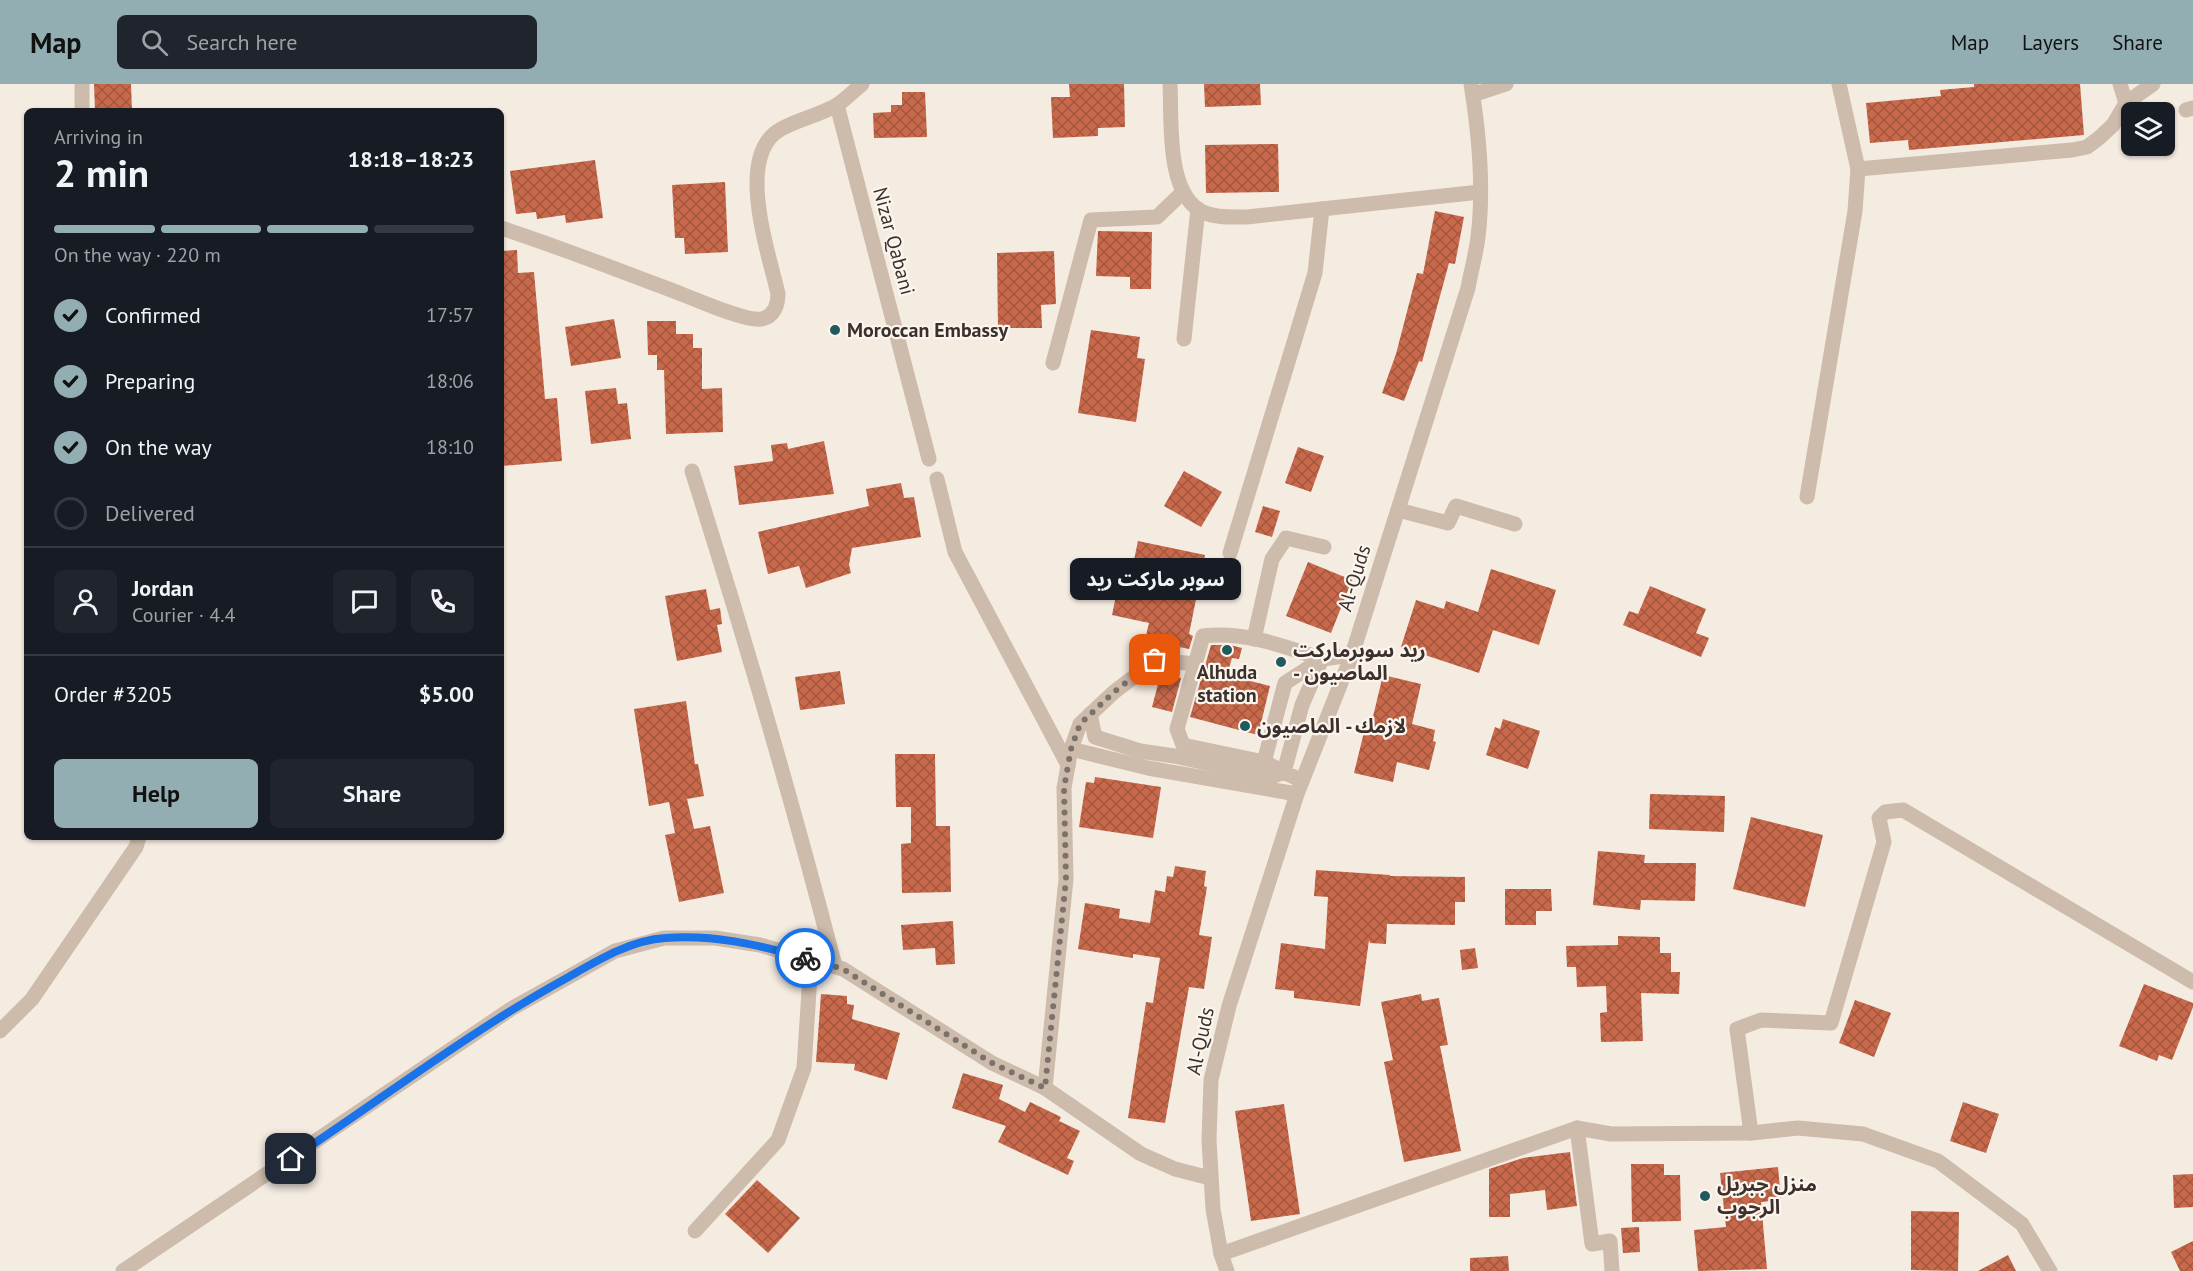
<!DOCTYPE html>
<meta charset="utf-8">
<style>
:root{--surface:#171b24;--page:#20242c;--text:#f1f3f6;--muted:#9ea1a6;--line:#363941;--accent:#92aeb2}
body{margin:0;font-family:"PT Sans","Noto Sans Arabic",sans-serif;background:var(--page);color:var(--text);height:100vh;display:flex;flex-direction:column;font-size:22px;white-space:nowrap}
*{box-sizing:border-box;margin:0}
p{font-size:20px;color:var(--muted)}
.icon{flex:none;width:33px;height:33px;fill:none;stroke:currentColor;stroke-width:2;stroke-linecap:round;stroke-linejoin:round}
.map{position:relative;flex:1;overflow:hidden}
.side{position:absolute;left:24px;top:24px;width:480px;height:732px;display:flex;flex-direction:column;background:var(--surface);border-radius:9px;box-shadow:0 2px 4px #0004}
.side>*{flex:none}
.tools{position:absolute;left:2121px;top:18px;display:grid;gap:12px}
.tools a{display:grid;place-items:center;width:54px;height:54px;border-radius:9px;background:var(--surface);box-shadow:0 2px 4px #0004;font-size:30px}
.pin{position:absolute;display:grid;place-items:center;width:51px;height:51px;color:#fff;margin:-26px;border-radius:12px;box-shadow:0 3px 9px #0006}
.courier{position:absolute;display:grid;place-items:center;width:60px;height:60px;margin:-30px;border:4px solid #1a73e8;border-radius:50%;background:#fff;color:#222;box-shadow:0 2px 8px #0007}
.bubble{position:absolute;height:42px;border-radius:9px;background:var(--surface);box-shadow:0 2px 4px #0004;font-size:20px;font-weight:700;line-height:42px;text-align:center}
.overview em{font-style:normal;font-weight:700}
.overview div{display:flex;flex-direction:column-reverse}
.overview{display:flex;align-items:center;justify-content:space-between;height:102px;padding:0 30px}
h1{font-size:39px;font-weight:700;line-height:45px}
.bar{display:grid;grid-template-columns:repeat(4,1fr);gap:9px 6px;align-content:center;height:72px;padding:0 30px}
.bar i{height:8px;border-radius:4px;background:var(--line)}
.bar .active{background:var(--accent)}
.bar p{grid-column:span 4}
.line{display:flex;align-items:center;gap:15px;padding:0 30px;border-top:2px solid var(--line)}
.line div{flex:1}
.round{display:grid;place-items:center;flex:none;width:63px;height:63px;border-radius:9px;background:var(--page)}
ol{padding:0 30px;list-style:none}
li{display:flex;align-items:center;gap:18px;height:66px}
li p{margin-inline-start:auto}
li .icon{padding:6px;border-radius:50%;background:var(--accent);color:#111;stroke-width:4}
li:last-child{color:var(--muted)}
li i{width:33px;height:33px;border:3px solid var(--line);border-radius:50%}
.action{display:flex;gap:12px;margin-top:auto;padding:12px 30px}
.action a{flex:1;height:69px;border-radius:9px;background:var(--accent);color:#111;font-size:24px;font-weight:700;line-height:69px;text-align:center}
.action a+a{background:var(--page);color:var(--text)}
header{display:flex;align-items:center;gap:36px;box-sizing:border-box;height:84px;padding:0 30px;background:var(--accent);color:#111}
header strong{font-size:28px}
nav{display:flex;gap:33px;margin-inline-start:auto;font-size:21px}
.search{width:420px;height:54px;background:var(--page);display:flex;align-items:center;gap:15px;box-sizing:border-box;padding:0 21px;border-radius:9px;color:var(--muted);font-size:22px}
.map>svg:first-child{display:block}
.building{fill:url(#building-cross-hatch)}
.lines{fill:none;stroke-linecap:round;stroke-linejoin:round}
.minor{stroke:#cdbbac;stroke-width:15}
.done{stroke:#7c716b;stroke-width:6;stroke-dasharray:0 10.8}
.route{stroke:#1a73e8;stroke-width:8}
.poi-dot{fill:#1f5a5e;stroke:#fbf5ee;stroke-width:2}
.labels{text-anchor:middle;stroke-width:4.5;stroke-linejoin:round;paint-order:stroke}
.street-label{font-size:20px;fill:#3b302b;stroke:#fbf5ee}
.poi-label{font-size:20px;font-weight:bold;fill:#3b302b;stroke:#fbf5ee;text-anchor:start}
</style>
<header>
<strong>Map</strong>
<div class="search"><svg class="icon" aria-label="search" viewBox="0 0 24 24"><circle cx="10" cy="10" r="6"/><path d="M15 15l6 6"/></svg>Search here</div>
<nav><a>Map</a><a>Layers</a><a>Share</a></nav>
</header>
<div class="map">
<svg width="2193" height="1187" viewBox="0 0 2193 1187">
<defs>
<pattern id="building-cross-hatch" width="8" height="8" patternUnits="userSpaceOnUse" patternTransform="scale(1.5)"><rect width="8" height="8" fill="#c8694b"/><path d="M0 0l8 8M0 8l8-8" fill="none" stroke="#a4573f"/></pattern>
</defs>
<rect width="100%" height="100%" fill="#f4ebe1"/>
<!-- building -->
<g class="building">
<path d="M94,0H131L132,27H95Z"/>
<path d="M1069,0H1124L1125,43L1098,44V52L1053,54L1051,13H1070Z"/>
<path d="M1204,0H1260L1261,21L1205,23Z"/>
<path d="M1974,0H2080L2084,51L1909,66L1908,56L1870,59L1866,19L1941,12L1940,6L1974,3Z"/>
<path d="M902,8H925L927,53L874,54L873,29L891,28V21H902Z"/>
<path d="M1278,60L1279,108L1206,109L1205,61Z"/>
<path d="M595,76L603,134L566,139L565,131L537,135L536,128L516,130L510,87Z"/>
<path d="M725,98L728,168L685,170L684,154H675L672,101Z"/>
<path d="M1435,127L1464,133L1455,180L1449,179L1422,278L1419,277L1404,317L1382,309L1396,270L1417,189L1423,190Z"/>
<path d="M1098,147L1152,148L1151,205H1130V193L1096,192Z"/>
<path d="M517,166L518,189L534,188L545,315L557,314L562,377L501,382V167Z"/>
<path d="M1054,167L1056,220L1041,221L1042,244H998L997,169Z"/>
<path d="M614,235L621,274L571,282L565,243Z"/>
<path d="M647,237H676V250H693V264H702V305L722,304L723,348L666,350L664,286H657V271H648Z"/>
<path d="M1091,246L1140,253L1137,274L1145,275L1136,338L1078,329Z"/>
<path d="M616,304L618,320L627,319L631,355L591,360L585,307Z"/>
<path d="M824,357L834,410L739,421L734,382L773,377L771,361L787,359L788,365Z"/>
<path d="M1298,363L1324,372L1311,408L1285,399Z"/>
<path d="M1184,387L1222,408L1201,443L1164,422Z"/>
<path d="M901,399L904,414L914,413L921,453L852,464L849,481L851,489L806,504L799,482L768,490L758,448L869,422L866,405Z"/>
<path d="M1263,422L1280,427L1272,453L1255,448Z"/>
<path d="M1138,457L1205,471L1189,550L1193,552L1189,565L1145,556L1149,539L1112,531L1120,492L1130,495Z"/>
<path d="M1308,478L1352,496L1331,549L1286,532Z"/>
<path d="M1491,485L1556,506L1539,561L1493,546L1479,589L1401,563L1416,516L1444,525L1446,517L1478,528Z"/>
<path d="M1650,502L1706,525L1696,549L1709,554L1701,573L1623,541L1629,527L1638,530Z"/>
<path d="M706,505L710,526L720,524L722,540L717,541L722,568L677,577L665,512Z"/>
<path d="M1211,561H1230L1242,564L1239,575L1232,574L1227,591L1270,602L1258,651L1190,633Z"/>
<path d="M840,587L845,620L800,626L795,593Z"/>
<path d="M1161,589L1181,594L1172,628L1152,623Z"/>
<path d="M1383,591L1421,600L1412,640L1435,646L1433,657L1436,658L1429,686L1397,678L1393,698L1354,689L1365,644L1370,645Z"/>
<path d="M686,617L695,680H698L704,712L687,715L694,745L710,742L724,809L679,818L665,751L675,749L669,718L649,722L634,625Z"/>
<path d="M1503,635L1540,647L1528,685L1486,671L1495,643L1500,645Z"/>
<path d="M895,670H935L936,742H950L951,808L902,809L901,760L911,759V723H896Z"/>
<path d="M1095,693L1161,703L1153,754L1079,743L1086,698L1094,699Z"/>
<path d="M1650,710L1725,712L1724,748L1649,745Z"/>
<path d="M1751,733L1823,751L1805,823L1733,805Z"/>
<path d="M1598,767L1645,771L1644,779H1696L1695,817L1641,816L1640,826L1593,821Z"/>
<path d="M1175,782L1206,787L1204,802L1207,803L1199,851L1212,853L1204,905L1189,903L1165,1039L1128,1034L1146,918L1153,919L1160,874L1133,870V874L1078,865L1085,819L1120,825L1119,834L1150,839L1155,806L1165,808L1167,792L1173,793Z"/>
<path d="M1316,786L1390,791V792L1465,793V818H1455V841L1387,840L1386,860L1370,859L1369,856L1360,922L1294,914V907L1275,905L1281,859L1325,865L1328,813L1314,812Z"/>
<path d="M1505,805H1551L1552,827H1536V841H1505Z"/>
<path d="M953,837L955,880L936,881L935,864L903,866L901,841Z"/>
<path d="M1618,852L1660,853V869H1671V888H1680L1679,910L1641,909L1643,957L1601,958L1600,929L1607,928L1606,902L1577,903L1576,883H1567L1566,862L1618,861Z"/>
<path d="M1475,864L1478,884L1462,886L1460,866Z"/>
<path d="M2144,900L2193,919V923L2172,976L2159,971L2157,977L2119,962Z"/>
<path d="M821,910L847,912V920L854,921L852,935L900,949L887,996L854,986L855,980L816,978Z"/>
<path d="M1421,910L1422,917L1439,914L1448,961L1440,962L1461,1067L1404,1078L1384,978L1393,976L1381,918Z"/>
<path d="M1855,916L1891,929L1874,973L1839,959Z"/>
<path d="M963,989L1003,1001L999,1015L1025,1028L1030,1018L1061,1033L1059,1037L1080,1047L1067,1074L1074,1077L1068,1091L998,1058L1006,1042L952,1024Z"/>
<path d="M1963,1018L1999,1030L1986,1069L1950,1057Z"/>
<path d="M1284,1020L1300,1130L1251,1137L1235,1027Z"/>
<path d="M1570,1068L1577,1122L1547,1126L1545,1106L1510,1110V1133H1489V1085L1523,1074Z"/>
<path d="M1631,1080H1664V1091H1680L1681,1137L1632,1138Z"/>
<path d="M1778,1083L1781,1116L1761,1118L1767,1185L1698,1187L1694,1146L1726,1143L1720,1089Z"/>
<path d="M2193,1090V1123L2174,1124L2173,1091Z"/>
<path d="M757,1096L800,1134L768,1169L725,1130Z"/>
<path d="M1911,1127L1959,1128L1958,1187L1911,1186Z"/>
<path d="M1639,1143L1640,1168L1623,1169L1621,1144Z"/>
<path d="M2193,1157V1187H2180L2171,1168Z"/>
<path d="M2008,1171L2016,1187H1978Z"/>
<path d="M1508,1172L1509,1187H1470V1174Z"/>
</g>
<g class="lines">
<!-- minor -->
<g class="minor">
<path d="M82,0V27"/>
<path d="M1170,0C1172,36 1165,113 1205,129C1218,134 1234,133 1247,133L1480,108"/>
<path d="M2120,0L2126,19"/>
<path d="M1473,11L1506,0"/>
<path d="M837,21L929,375"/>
<path d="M2186,26L2193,24"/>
<path d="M1858,85L2072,66L2087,63L2099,54L2113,41L2126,19L2153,0"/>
<path d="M501,144C560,163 617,186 674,207C692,214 746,238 762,235C774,232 778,221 778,210C769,169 734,71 781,45C799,35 820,31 837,21C846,15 854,7 862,0"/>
<path d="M1184,255L1198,125"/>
<path d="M1053,279L1091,136L1157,133L1182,109"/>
<path d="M692,387C744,551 792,716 835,882"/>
<path d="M937,395L955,468L1068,681"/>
<path d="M1807,413L1855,127L1858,85L1839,0"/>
<path d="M1398,426L1448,439L1456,422L1515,440"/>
<path d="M1230,469L1315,189L1322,125"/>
<path d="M1254,555L1272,475L1286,454L1324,463"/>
<path d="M1090,630L1095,653L1140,667L1174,672L1271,693L1284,688L1302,621L1322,575C1284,562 1244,547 1203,552L1177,645L1183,661L1264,678L1302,697"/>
<path d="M1071,665L1080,640L1114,608L1156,576L1195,580"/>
<path d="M1264,678L1285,599L1322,575L1352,571"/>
<path d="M0,947L32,915L136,763L139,753"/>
<path d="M1045,1004L1066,795L1064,704L1071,665L1148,684L1297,710"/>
<path d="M1577,1044L1592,1160L1610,1157L1612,1187"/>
<path d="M1751,1049L1737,945L1761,936L1831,939L1884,758L1879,734L1885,728L1903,726L2193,898"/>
<path d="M695,1147L778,1056L804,984L811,876"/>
<path d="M1221,1170L1577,1044L1611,1050L1751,1049L1798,1044L1863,1050L1938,1077L2022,1140L2050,1187"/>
<path d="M123,1187L511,925L615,867L664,854H715L760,861L843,885L992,979L1045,1004L1141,1070L1175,1085L1210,1094"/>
<path d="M1227,1187L1221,1170L1213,1125L1209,1056L1211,996L1229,922L1297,710L1352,571L1468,204C1471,187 1476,170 1478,153C1484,104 1479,49 1471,0"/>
</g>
</g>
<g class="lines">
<!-- done -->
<path class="done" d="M805,874L843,885L992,979L1045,1004L1066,795L1064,704L1071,665L1080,640L1114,608L1155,576"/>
<!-- route -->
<path class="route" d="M291,1075C382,1015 469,948 565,895C595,878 630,856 665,854C713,850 759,861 805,874"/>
</g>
<!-- markers -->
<g class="poi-dot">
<circle cx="835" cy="246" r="6"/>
<circle cx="1227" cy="566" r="6"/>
<circle cx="1281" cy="578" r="6"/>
<circle cx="1245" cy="642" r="6"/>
<circle cx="1705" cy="1112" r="6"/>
</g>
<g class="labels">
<!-- street labels -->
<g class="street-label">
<text transform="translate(894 157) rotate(75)" y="7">Nizar Qabani</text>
<text transform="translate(1354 494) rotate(-73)" y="7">Al-Quds</text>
<text transform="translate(1200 957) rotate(-78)" y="7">Al-Quds</text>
</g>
<!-- poi labels -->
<g class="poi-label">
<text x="847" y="253">Moroccan Embassy</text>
<text x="1293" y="573">ريد سوبرماركت<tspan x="1293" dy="23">- الماصيون</tspan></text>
<text x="1227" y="595" text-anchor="middle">Alhuda<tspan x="1227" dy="23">station</tspan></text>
<text x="1257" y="649">لازمك - الماصيون</text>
<text x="1717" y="1107">منزل جبريل<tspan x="1717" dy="23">الرجوب</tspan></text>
</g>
</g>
</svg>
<div class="tools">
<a><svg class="icon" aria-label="layers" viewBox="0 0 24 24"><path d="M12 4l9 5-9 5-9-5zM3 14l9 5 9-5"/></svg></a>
</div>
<div class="pin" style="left:1155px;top:576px;background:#ea580c"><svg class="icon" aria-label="bag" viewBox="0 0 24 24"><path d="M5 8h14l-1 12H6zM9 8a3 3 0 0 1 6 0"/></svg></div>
<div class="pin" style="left:291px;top:1075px;background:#1f2937"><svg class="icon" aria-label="home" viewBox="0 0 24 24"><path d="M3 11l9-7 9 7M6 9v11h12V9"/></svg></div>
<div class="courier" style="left:805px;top:874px"><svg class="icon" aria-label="bike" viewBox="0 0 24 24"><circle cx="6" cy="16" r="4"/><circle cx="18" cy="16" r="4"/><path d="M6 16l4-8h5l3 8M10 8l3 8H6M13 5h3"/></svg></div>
<div class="bubble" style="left:1070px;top:474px;width:171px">سوبر ماركت ريد</div>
<section class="side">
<div class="overview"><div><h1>2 min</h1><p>Arriving in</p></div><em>18:18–18:23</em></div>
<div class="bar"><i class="active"></i><i class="active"></i><i class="active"></i><i></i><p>On the way · 220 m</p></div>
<ol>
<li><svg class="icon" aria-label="check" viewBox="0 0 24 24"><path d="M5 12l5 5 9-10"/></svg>Confirmed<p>17:57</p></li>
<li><svg class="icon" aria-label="check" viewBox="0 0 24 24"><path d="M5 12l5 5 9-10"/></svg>Preparing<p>18:06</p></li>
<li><svg class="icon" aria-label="check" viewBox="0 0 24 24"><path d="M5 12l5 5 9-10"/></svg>On the way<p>18:10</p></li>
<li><i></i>Delivered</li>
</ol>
<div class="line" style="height:108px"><a class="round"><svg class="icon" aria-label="person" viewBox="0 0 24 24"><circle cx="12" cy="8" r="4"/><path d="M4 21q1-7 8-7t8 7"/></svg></a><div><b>Jordan</b><p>Courier · 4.4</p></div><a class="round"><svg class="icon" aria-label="chat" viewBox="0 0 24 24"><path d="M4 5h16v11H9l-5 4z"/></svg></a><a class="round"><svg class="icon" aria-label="phone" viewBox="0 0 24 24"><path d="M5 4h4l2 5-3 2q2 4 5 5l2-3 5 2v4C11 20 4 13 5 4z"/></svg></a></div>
<div class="line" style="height:78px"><div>Order #3205</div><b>$5.00</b></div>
<div class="action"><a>Help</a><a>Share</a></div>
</section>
</div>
